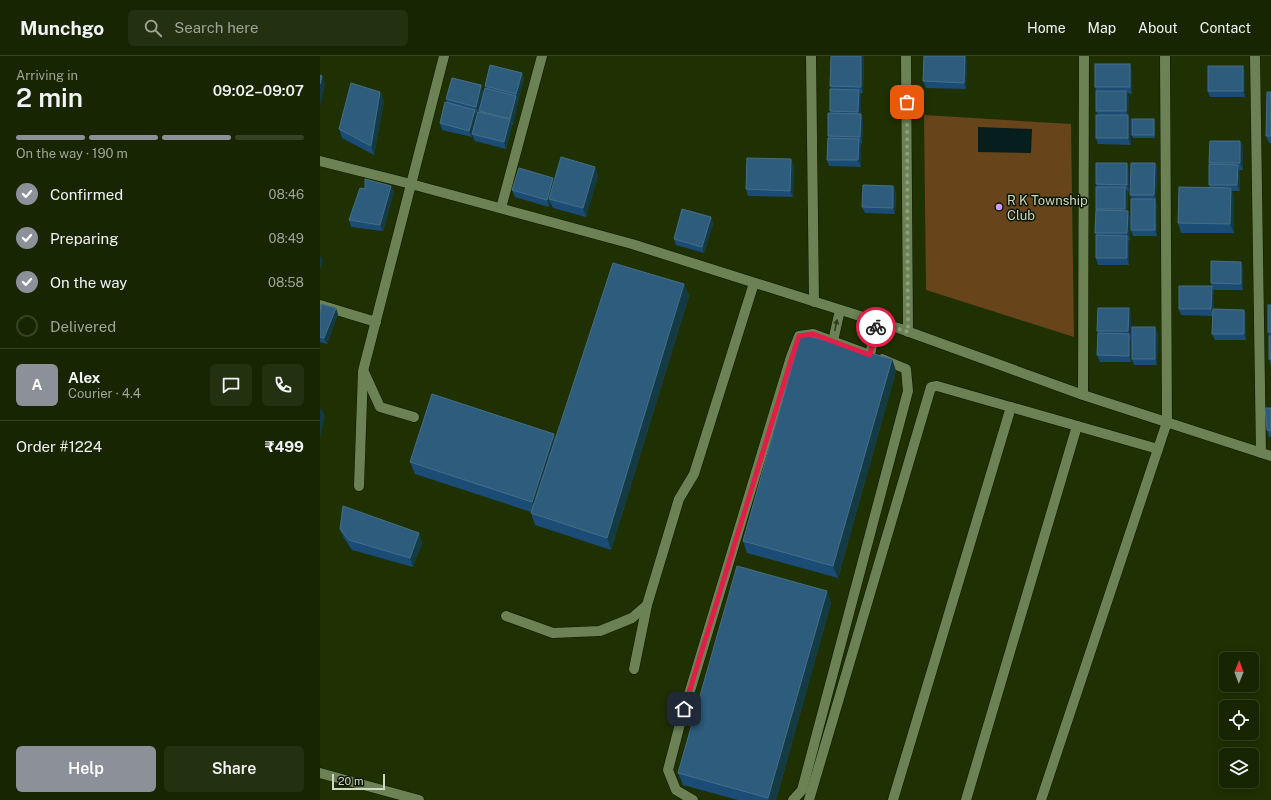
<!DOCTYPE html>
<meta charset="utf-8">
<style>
:root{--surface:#172502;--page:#243111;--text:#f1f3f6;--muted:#9ea599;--line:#364224;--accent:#8c9099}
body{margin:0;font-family:"Public Sans",sans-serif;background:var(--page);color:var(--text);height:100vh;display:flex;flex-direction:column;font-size:15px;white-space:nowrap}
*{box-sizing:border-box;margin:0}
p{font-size:13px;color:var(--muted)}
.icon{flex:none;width:22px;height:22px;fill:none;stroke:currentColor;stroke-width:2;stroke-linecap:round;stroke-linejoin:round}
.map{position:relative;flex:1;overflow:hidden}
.side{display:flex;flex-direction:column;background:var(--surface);width:320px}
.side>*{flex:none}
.needle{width:26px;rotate:1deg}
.tools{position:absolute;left:899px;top:596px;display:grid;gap:8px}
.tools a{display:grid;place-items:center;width:40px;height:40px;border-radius:6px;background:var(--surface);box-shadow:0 2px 10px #0003,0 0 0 1px var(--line);font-size:20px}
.scale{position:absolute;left:12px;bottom:10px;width:53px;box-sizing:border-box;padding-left:4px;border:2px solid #ccd8c0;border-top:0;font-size:11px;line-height:14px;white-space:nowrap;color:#ccd8c0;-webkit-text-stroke:3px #0e1605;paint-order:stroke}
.pin{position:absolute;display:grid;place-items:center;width:34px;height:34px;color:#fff;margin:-17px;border-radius:8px;box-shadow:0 2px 6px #0006}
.courier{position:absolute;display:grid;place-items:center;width:40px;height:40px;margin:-20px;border:3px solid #e11d48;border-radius:50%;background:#fff;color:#222;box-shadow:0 1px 5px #0007}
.summary em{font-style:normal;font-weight:600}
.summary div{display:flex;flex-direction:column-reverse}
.summary{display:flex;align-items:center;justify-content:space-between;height:68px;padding:0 16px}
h1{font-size:26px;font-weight:600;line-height:30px}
.bar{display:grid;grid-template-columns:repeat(4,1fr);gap:6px 4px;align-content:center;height:48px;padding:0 16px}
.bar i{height:5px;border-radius:3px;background:var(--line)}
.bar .active{background:var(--accent)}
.bar p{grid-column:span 4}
.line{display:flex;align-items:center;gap:10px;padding:0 16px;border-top:1px solid var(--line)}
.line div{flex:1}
.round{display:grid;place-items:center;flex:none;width:42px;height:42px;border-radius:6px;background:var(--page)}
ol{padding:0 16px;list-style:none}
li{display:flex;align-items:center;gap:12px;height:44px}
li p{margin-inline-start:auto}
li .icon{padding:4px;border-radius:50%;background:var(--accent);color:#fff;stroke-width:4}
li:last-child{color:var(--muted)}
li i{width:22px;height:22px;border:2px solid var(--line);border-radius:50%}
.action{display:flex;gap:8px;margin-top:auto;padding:8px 16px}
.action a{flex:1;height:46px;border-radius:6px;background:var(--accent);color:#fff;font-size:16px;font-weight:600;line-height:46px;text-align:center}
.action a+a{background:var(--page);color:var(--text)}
header{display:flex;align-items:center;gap:24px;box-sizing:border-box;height:56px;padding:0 20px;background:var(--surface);border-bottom:1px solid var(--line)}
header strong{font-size:19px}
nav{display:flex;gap:22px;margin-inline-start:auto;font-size:14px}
.search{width:280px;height:36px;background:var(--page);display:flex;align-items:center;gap:10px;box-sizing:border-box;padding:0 14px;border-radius:6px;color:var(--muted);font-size:15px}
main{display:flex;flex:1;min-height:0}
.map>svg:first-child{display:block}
.green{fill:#674419}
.water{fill:#061e1d}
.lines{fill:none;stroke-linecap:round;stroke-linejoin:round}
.minor-casing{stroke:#0b1700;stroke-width:11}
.minor{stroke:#6c8254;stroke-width:10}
.wall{fill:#1a4c75}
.shaded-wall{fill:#143b44}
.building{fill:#2d5c7d;stroke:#466f87}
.oneway{fill:#2f3c21}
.done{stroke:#8f9e7e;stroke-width:4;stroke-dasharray:0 7.2}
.route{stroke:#e11d48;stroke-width:5}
.poi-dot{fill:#d29dfd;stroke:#0e1605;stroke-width:1.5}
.labels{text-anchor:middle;stroke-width:3;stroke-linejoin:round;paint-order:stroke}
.poi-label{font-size:13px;fill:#ccd8c0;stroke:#0e1605;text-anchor:start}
</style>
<header>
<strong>Munchgo</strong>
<div class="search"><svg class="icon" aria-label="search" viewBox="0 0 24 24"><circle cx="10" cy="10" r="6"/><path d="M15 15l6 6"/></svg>Search here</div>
<nav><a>Home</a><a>Map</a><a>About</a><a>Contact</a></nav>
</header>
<main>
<section class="side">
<div class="summary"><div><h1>2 min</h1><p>Arriving in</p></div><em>09:02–09:07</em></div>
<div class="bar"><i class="active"></i><i class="active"></i><i class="active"></i><i></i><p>On the way · 190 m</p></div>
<ol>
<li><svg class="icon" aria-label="check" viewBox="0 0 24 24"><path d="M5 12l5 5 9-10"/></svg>Confirmed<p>08:46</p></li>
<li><svg class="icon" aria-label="check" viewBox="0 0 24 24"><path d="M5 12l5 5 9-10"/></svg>Preparing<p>08:49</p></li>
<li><svg class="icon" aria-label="check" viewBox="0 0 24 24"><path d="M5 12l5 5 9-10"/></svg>On the way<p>08:58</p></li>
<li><i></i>Delivered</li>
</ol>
<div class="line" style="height:72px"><b class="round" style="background:var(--accent);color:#fff">A</b><div><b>Alex</b><p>Courier · 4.4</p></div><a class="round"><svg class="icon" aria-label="chat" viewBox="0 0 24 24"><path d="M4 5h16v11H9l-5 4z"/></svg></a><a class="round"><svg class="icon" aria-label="phone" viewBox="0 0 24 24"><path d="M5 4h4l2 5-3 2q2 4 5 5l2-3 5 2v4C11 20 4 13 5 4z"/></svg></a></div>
<div class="line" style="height:52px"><div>Order #1224</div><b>₹499</b></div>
<div class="action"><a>Help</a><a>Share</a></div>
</section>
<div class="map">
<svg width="951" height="744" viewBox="0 0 951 744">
<rect width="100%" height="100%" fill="#1f3103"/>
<!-- green -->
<path class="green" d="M604,59L751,68L754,281L606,234Z"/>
<!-- water -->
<path class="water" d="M658,71L712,73L711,97L658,96Z"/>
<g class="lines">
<defs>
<g id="minor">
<path d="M491,0L494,246"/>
<path d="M586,0L588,276"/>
<path d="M935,0L941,397"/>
<path d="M0,105L91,128L312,188L581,273L763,339L951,400"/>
<path d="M181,152L222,0"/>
<path d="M0,249L56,266"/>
<path d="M513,285L520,254"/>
<path d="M550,299L557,266"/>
<path d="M44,316L60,351L94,361"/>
<path d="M763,339L764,0"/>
<path d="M39,430L43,315L124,0"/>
<path d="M186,560L233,577L280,575L312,562L327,549L359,443L374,418L434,227"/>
<path d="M314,613L327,549"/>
<path d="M0,717L99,744"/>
<path d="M373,744L356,734L348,714L360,668L471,301L479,280L493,278L547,298"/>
<path d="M473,744L482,734L588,335L586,313L562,303"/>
<path d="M489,744L611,331L617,330L838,393"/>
<path d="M573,744L691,351"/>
<path d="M646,744L757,370"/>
<path d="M721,744L847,366L845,0"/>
</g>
</defs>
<!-- minor casing -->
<use href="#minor" class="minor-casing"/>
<!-- minor -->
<use href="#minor" class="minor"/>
</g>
<!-- wall -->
<g class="wall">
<path d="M544,0L543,37H540L541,40V58L543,64L542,87H541V111L509,110L507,104L508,82V80L510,57V55L511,33L510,30Z"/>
<path d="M645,0L647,7L646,33L606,32L603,25Z"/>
<path d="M923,10L925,16V41H890L888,35Z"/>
<path d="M812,15V38L807,37L809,41L808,59L811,66V89L778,88L776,82L778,59L776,55V35L775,31Z"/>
<path d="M202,17L204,23L198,45V44V46L193,69H192V70L186,93L155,85L152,79V81L122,74L120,67L127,47L126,43L161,29L163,36L158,57H156L157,60L159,56V55L166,32L165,30Z"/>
<path d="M60,36L64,45L54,99L22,82L19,73Z"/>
<path d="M951,36V87H949L946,80Z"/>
<path d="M835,67V82H813L812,79Z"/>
<path d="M920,85L923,91V114H920V135H912L914,142V177H861L858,167L890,132L889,129L890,108L889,107Z"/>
<path d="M835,107L837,113L836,146L837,150V180H813L811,174L812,143L810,139Z"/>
<path d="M474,110L473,141L428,140L426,133Z"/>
<path d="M275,111L278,120L266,161L233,152L230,146L229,151L195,141L192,134L233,122L234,125Z"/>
<path d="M809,114V135H807L808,137L807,155L810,161V184H809V209H778L776,202V179L775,177L777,131L776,128Z"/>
<path d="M71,130L74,136L63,175L31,171L29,164L45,133Z"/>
<path d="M573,130L576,136L575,158L545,157L542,151Z"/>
<path d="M391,161L393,168L384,197L356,189L354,183Z"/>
<path d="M923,212V234H893L894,237V253L924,254L926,260V284H895L892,278L893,260L861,259L859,253L892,230L891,227Z"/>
<path d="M364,228L369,240L291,494L215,469L211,457V456L95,418L90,406L236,381Z"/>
<path d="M951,249V310L949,303V280L948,276Z"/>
<path d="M0,255L18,258L7,288L0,286Z"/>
<path d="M811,259V306H780L777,299L778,277L777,275Z"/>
<path d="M838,277L837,309H814L812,303Z"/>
<path d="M572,303L576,315L518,522L427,497L423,485Z"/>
<path d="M951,352V381H949L947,374Z"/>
<path d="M20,473L99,477L102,487L93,511L32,494L24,482Z"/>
<path d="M507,535L511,547L456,744H418L363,729L358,717Z"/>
</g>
<!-- shaded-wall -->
<g class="shaded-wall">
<path d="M541,0H544L543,37L541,31Z"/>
<path d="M645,0L647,7L646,33L644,27Z"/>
<path d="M810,8L812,15V38L810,31Z"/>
<path d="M923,10L925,16V41L923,35Z"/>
<path d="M202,17L204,23L198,45L196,38Z"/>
<path d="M2,20L5,29L0,51V28Z"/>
<path d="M161,29L163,36L158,57L156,51Z"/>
<path d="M539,34L541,40V58L543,64L542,87L540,81V62L538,56Z"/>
<path d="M806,35L809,41L808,59L811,66V89L808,82V62L806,55Z"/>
<path d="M60,36L64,45L54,99L51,90Z"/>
<path d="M196,40L198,46L193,69L190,63Z"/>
<path d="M155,54L157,60L152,81L149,75Z"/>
<path d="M190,63L192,70L186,93L184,86Z"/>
<path d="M834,63L835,67V82L834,79Z"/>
<path d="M539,83L541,89V111L538,104Z"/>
<path d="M920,85L923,91V114L920,107Z"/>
<path d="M471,103L474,110L473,141L470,135Z"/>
<path d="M807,107L809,114V135L807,129Z"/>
<path d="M835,107L837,113L836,146L834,139Z"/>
<path d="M918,109L920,115V135L917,129Z"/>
<path d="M275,111L278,120L266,161L263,152Z"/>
<path d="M233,122L236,128L229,143L230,146L229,151L227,144Z"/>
<path d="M71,130L74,136L63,175L60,169Z"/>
<path d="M573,130L576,136L575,158L573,152Z"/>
<path d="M805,131L808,137L807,159L805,153Z"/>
<path d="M911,132L914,142V177L910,168Z"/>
<path d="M835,143L837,150V180L835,174Z"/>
<path d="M808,155L810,161V184L807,177Z"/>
<path d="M391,161L393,168L384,197L382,191Z"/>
<path d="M807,180L809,186V209L807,202Z"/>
<path d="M1,199L3,205L0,213V201Z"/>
<path d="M921,206L923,212V234L921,228Z"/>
<path d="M364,228L369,240L291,494L287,482Z"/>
<path d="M892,230L894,237V260L891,253Z"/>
<path d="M16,252L18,258L7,288L4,282Z"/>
<path d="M809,252L811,259V281L808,275Z"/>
<path d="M924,254L926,260V284L924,278Z"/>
<path d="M835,271L838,277L837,309L835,303Z"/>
<path d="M809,278L811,284V306L809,300Z"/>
<path d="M572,303L576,315L518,522L513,510Z"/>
<path d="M1,351L5,360L0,381V356Z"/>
<path d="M234,378L239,390L217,458L212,446Z"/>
<path d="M99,477L102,487L93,511L90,502Z"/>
<path d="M507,535L511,547L456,744H449L448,742Z"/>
</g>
<!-- building -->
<g class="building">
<path d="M511,0H541V31L510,30Z"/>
<path d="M604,0H645L644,27L603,25Z"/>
<rect x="775" y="8" width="35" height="23"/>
<path d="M170,9L202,17L196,38L165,30Z"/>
<rect x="888" y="10" width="35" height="25"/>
<path d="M0,19L2,20L0,28Z"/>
<path d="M132,22L161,29L156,51L126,43Z"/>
<path d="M31,27L60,36L51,90L19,73Z"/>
<path d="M165,32L196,40L190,63L159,55Z"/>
<path d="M510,33L539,34L538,56L510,55Z"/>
<rect x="776" y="35" width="30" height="20"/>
<path d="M947,36H951V80H946Z"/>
<path d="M125,46L155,54L149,75L120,67Z"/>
<path d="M158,56L190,63L184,86L152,78Z"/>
<path d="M508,57L541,58L540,81L508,80Z"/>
<rect x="776" y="59" width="32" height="23"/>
<rect x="812" y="63" width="22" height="16"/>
<path d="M508,82L539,83L538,104H507Z"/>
<path d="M890,85H920V107H889Z"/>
<path d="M241,101L275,111L263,152L229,143Z"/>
<path d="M427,102L471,103L470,135L426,133Z"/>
<path d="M776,107H807V129L776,128Z"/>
<path d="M811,107H835L834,139H810Z"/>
<path d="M889,108L918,109L917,129H889Z"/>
<path d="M199,112L233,122L227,144L192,134Z"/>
<path d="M45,123L71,130L60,169L29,164L40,132L45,133Z"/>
<path d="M543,129L573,130V152L542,151Z"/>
<rect x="776" y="131" width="29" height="22"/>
<path d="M859,131L911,132L910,168L858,167Z"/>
<rect x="811" y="143" width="24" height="31"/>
<path d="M362,153L391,161L382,191L354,183Z"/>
<path d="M776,154L808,155L807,177H775Z"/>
<path d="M776,179L807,180V202H776Z"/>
<path d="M891,205L921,206V228L891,227Z"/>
<path d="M293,207L364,228L287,482L211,457Z"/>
<path d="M859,230H892L891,253H859Z"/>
<path d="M1,248L16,252L4,282L0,281V255H1Z"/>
<rect x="948" y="249" width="3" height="27"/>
<path d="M778,252H809L808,275H777Z"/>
<path d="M893,253L924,254V278H892Z"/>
<rect x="812" y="271" width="23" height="32"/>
<path d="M778,277L809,278V300L777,299Z"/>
<path d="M481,278L572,303L513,510L423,485Z"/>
<rect x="949" y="280" width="2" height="23"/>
<path d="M112,338L234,378L212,446L90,406Z"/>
<path d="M945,352H951V375L947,374Z"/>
<path d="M23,450L99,477L90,502L29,484L20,473Z"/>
<path d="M417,510L507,535L448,742L358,717Z"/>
</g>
<!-- one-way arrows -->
<defs><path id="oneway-solid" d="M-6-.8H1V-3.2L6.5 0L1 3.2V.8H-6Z"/></defs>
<use class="oneway" href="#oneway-solid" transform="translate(516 269) rotate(-78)"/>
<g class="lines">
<!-- done -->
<path class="done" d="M556,271L557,266L588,276L587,46"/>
<!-- route -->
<path class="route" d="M364,653L472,301L479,280L493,278L550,299L556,271"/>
</g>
<!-- markers -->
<circle class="poi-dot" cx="679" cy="151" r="4"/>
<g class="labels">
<!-- poi labels -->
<g class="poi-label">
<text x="687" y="149">R K Township<tspan x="687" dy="15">Club</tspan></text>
</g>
</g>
</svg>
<div class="tools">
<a><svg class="needle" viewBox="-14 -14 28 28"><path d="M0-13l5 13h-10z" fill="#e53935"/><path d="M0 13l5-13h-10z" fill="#9ea599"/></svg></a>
<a><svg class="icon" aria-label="locate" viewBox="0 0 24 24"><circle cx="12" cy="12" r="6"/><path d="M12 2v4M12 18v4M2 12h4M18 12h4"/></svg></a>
<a><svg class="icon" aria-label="layers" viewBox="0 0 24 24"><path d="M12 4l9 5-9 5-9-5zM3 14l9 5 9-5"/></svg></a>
</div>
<div class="scale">20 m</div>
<div class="pin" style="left:587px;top:46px;background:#ea580c"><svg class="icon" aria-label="bag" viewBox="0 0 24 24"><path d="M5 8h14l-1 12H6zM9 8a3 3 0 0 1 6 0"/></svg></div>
<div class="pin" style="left:364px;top:653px;background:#1f2937"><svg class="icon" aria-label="home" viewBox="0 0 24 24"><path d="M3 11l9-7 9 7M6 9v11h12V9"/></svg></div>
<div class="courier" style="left:556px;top:271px"><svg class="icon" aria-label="bike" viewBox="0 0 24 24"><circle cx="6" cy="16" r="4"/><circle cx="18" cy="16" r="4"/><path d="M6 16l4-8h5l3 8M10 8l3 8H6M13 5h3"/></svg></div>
</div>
</main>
